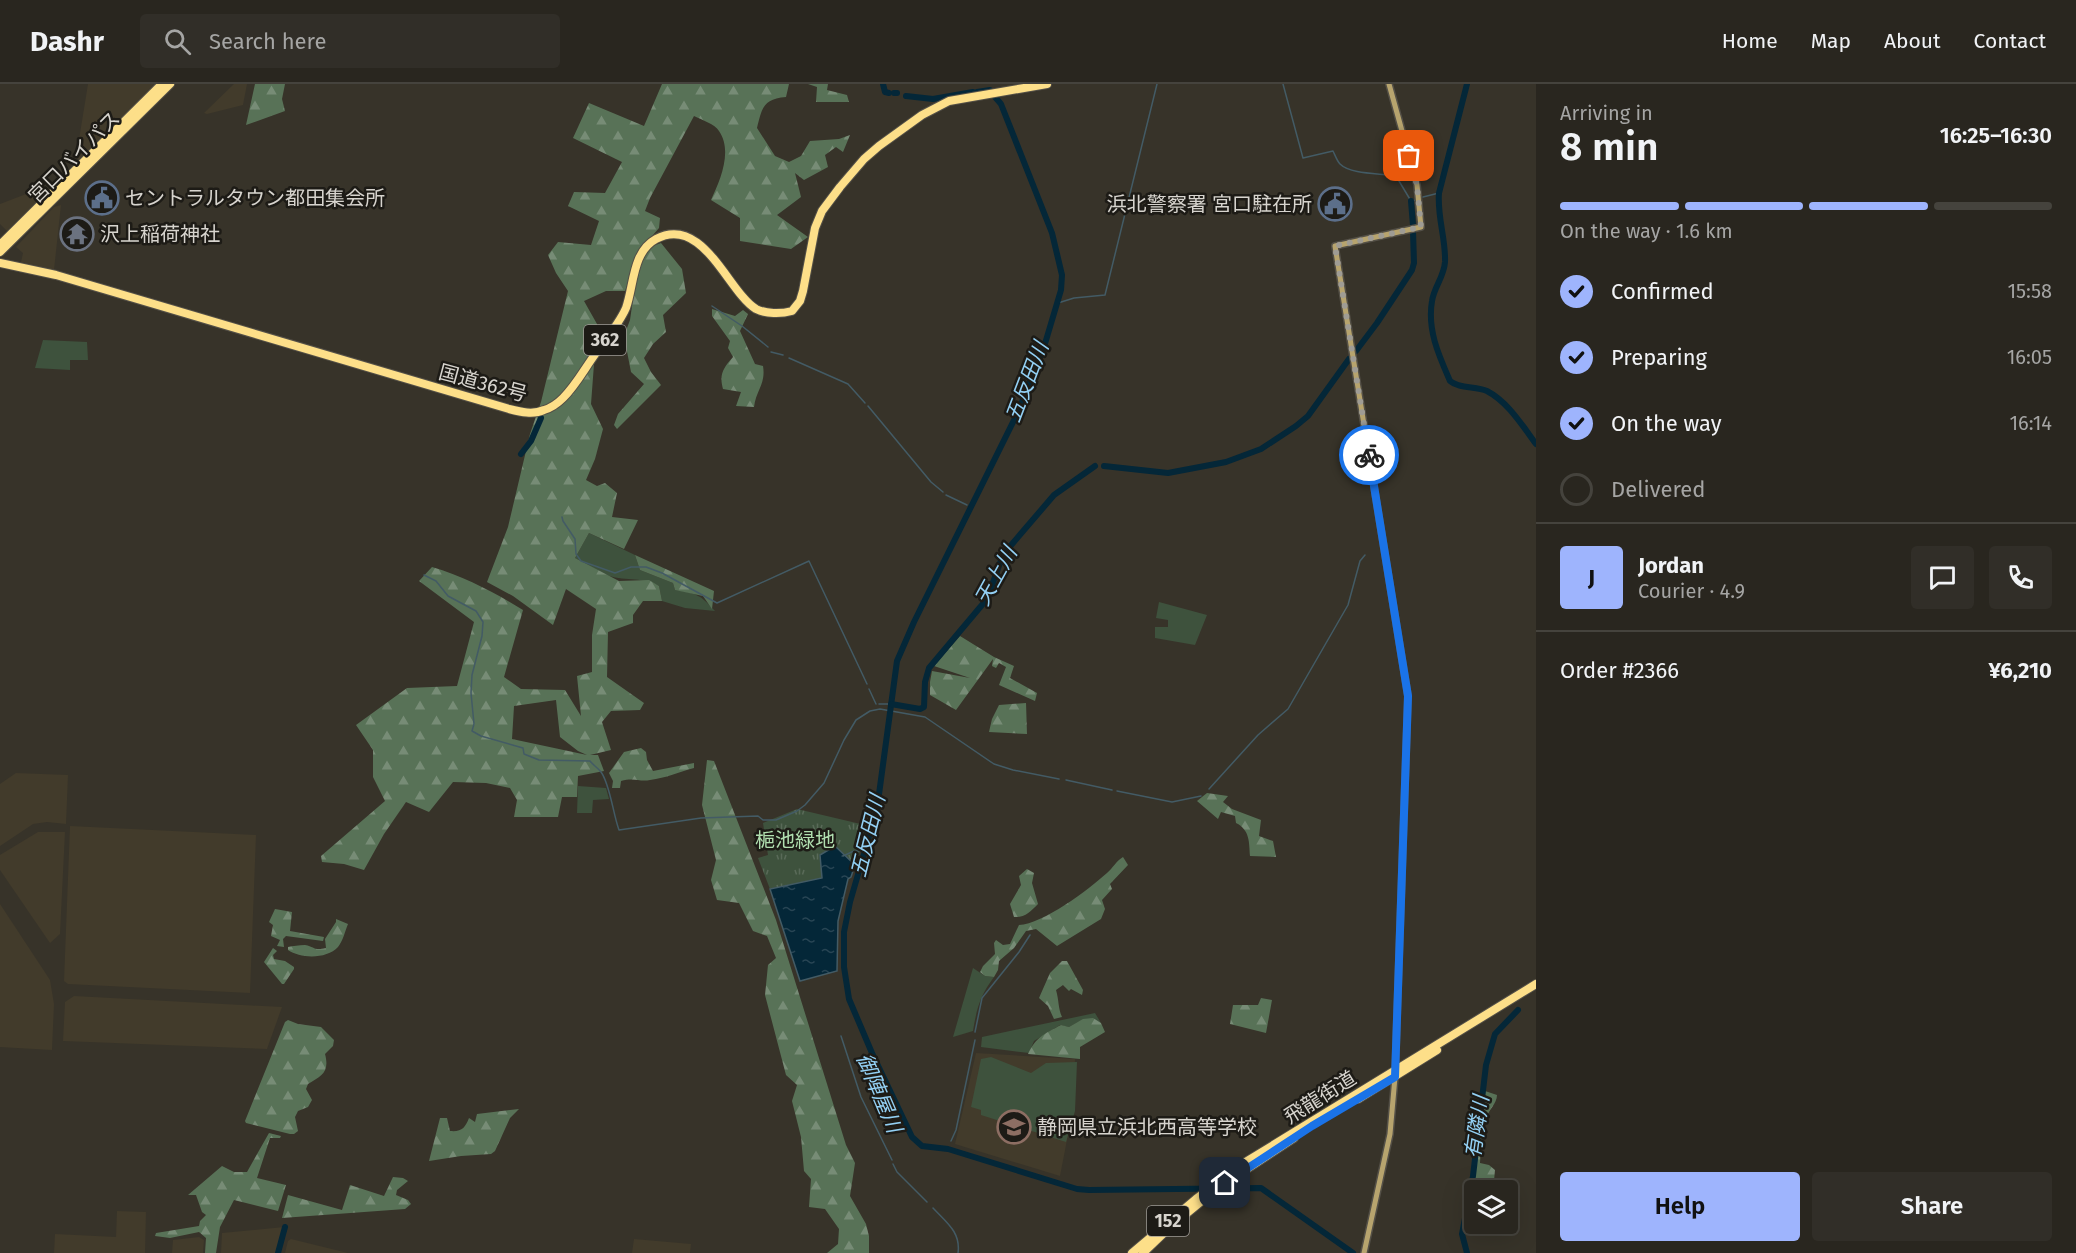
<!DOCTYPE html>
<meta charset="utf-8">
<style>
:root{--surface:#29261f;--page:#312e28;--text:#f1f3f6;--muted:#a5a5a4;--line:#45433d;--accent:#9eb4fd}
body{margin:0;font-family:"Fira Sans","Noto Sans JP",sans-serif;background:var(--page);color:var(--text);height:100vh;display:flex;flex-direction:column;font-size:22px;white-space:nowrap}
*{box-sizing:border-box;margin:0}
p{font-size:20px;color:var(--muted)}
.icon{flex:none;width:33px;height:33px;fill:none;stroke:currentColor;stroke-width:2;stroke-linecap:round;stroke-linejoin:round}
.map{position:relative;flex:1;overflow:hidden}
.sheet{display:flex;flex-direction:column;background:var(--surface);width:540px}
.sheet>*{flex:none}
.fabs{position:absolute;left:1464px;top:1096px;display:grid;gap:12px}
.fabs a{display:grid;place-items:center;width:54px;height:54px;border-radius:6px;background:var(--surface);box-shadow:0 6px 24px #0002,0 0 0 2px var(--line);font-size:30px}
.pin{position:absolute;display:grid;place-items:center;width:51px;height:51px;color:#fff;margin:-26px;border-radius:12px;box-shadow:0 3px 9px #0006}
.courier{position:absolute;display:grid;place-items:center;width:60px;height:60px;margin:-30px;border:4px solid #1a73e8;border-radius:50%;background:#fff;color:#222;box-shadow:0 2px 8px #0007}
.summary em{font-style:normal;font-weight:600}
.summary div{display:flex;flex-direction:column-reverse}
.summary{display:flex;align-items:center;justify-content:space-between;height:102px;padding:0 24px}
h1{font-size:39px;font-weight:600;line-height:45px}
.bar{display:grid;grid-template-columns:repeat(4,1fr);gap:9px 6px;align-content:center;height:72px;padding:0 24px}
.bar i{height:8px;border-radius:4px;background:var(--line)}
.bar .current{background:var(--accent)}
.bar p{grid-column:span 4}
.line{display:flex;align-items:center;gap:15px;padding:0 24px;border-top:2px solid var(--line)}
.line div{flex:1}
.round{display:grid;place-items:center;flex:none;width:63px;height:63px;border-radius:6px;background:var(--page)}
ol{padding:0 24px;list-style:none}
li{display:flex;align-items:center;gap:18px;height:66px}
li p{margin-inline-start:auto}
li .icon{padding:6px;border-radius:50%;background:var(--accent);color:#111;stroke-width:4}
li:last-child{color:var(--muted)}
li i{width:33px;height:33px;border:3px solid var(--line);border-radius:50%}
.action{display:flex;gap:12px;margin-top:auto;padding:12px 24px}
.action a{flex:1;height:69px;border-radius:6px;background:var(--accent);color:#111;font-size:24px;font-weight:600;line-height:69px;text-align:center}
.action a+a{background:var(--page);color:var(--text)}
header{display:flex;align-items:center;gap:36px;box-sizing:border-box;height:84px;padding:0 30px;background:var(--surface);border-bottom:2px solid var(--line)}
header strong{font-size:28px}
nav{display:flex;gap:33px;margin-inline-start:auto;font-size:21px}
.search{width:420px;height:54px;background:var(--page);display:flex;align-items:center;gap:15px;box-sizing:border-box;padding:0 21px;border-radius:6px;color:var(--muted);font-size:22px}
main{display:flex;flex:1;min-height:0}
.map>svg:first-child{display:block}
.built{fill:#423b2b}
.green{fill:#3e523d}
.forest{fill:url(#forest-firs);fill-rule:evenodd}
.park{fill:url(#park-tufts)}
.water{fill:url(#water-ripples);stroke:#435b65;stroke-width:1.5}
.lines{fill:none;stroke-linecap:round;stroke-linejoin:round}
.stream{stroke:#435b65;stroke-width:1.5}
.river{stroke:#042738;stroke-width:6}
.secondary-casing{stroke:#545047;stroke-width:8}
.highway-casing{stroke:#545047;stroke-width:10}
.secondary{stroke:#b7a46e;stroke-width:5}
.highway{stroke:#fddf89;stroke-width:8}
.done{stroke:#9f9c94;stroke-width:6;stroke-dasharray:0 10.8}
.route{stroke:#1a73e8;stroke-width:8}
.labels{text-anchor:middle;stroke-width:5;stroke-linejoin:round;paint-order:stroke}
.shield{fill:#1d1b16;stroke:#9f9c97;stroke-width:1.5}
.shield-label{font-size:18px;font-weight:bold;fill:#d7d4ce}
.street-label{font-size:20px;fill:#d7d4ce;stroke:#1d1b16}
.poi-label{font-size:20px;fill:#d7d4ce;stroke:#1d1b16;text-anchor:start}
.park-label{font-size:20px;fill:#b0deaf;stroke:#1d1b16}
.water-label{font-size:21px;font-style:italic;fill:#93d0f4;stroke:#1d1b16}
</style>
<header>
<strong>Dashr</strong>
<div class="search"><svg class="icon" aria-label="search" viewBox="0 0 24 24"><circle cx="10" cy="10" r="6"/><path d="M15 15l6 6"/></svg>Search here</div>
<nav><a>Home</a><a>Map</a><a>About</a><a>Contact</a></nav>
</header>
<main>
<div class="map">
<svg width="1536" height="1169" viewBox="0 0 1536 1169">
<defs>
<pattern id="forest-firs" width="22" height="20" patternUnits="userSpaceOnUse" patternTransform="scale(1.5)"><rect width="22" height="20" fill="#587257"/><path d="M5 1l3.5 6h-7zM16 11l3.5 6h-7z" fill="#778c76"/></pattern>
<pattern id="park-tufts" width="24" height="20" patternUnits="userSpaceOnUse" patternTransform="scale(1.5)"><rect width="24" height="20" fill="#3e523d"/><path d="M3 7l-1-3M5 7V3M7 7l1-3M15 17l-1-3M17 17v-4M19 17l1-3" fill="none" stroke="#596a58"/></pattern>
<pattern id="water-ripples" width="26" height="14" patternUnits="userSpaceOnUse" patternTransform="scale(1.5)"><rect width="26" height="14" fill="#042738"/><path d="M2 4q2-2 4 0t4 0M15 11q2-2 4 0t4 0" fill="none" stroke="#284554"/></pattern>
</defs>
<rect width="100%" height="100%" fill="#373329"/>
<!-- built -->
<g class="built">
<path d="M88,0H157L80,76L76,74Z"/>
<path d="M234,0H247L243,21L207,30L204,29Z"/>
<path d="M34,107L40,115L7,147L0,140V120Z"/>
<path d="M61,121L54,186L21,178L23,169L16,163L54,123Z"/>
<path d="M16,689L68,691L66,740L47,738L33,740L0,762V700Z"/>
<path d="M70,742L256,751L250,909L68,900L64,897Z"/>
<path d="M38,748H65L60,850L50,859L0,786V771Z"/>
<path d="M0,820L50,896L54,920L52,966L0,963Z"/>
<path d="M74,912L282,923L267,965L63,957L65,918Z"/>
<path d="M976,969L1075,975L1073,1025L1060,1092L955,1060Z"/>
<path d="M117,1127L146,1128L145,1169H54L55,1150L116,1153Z"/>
<path d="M284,1143L277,1169H221L222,1149Z"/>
<path d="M199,1153L204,1156L203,1169H172L173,1156Z"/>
<path d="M291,1155L348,1169H285L288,1157Z"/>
<path d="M634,1155L691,1160L690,1169H632Z"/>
</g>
<!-- green -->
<g class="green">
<path d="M43,256L87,258L88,276H70V286L35,284Z"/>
<path d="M589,449L635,471L640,486L673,499L675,506C696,509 701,511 715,527L685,524L662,517L659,502C644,493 626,497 609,492C597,487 586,480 575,474Z"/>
<path d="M1159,518L1207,531L1195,561L1155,554V543H1168V536L1156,534Z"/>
<path d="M578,702L606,704L609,715L593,716L592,729H577Z"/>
<path d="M973,884L985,892L994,893C980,912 977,923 973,947L953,953Z"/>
<path d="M1095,929L1101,939C1087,931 1082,936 1069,943L1060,941L1034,957L1029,969L981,963L982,953Z"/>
<path d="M991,973L1031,989L1046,979L1077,978L1075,1027L1066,1058L981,1031V1026L971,1023L981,975Z"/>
</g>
<!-- forest -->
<g class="forest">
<path d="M255,0H285L282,15L285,27L246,41Z"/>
<path d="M662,0H789L786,13C763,15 762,24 757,44L775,72L789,78L801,72L810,57L839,55L850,51L843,68L836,63L825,71L828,83L804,96L795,89L801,113L777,131L808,153L791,165L740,157V134L711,116C720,97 733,67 719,47C715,40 702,36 694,32L650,114L645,127L660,134L659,144L640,166L625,207H606L584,217L597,240L591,320L603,345L595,375L586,396L597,402L605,399L617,409L612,433L638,436L624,465L589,449L575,474L619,497L649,496L659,502L662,517H643L633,531V539L608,548L607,593L644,619L640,626L611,627L602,638L611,666L590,671H598L604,687L578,692L577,713H562L558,733H514L517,716L510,704L486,699L453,698L429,728L406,718L384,750L364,786L344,780L322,778L321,772L385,717L373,693V666L356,641L407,604L457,602L474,538L419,497L432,483C465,493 494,508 523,526L504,593L521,605L565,606L581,632L577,592L592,588V551L596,525L566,505L553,541L513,512L487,498L508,443L530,350L541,318L568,207L556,189L548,171L558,158L591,161L599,137L568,122L574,108L605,109L622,78L573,54L589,19L644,42ZM556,616L560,653L578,667L587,671L512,655L514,622Z"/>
<path d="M808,0H828L827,6L847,11L849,18H816L817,3Z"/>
<path d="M661,159L682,185L686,209L663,231L666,248L653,260L644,274L651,288L661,301L617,345L614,341L618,330L644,300L631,288L624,252L630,236L636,194L642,175L650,163Z"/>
<path d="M712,225L735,232L743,226L748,230L740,247L755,280L763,282C766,300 756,306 754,323L736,322L741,308L723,305C719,291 723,284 733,273L728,264L730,257L712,232Z"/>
<path d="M635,471L714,507L712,525L703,512L675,506L673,499L640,486Z"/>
<path d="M960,552L994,573L1014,582L1010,594L1037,609L1035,617L999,601L1006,583L999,579L996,584L992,582L993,575L956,626L930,611V598L932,587L970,594L934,582Z"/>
<path d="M1026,619L1027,650L989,648L992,635L999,621Z"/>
<path d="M641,664L646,668L647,676L653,687L694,679V684C679,688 666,694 650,696C639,698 634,693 621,697L620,704H612L613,697L609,689L624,668Z"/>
<path d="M707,676L714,677L776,836L846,1061L855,1079L850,1112L866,1140L869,1152V1169H827L838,1160L839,1145L825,1125L809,1123L811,1095L804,1087L801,1053L792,1017L797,1001L786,991L765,911L768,881L776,874L767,852L753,847L739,819L717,816L711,796L716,776L702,721Z"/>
<path d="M1207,709L1228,712L1223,718L1232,725L1261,736L1259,752L1273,757L1276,773L1250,772C1249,758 1250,746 1236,739L1235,732L1221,728L1218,735L1197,717Z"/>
<path d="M1123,773L1128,781L1110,800L1112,805L1102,816L1105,825L1101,835L1057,862L1036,845L1026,847L1014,864L999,877L998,886L994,893L985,892L980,888L983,882L995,870L994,859L996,856L1003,861L1010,860L1019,841C1043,840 1088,806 1107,789C1113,784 1116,777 1123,773Z"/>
<path d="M1027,785L1034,789L1032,799L1038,820C1031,827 1025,834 1014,833L1010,820L1021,801L1019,792Z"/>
<path d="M275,825L292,828L290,847L324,853L323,857L286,852L283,855L284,863L277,862L280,856L271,852L273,841L269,838Z"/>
<path d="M336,835L348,840C345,847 343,857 338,863C327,875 301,875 288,866V863C293,862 299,861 305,861C315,863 314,867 326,864L325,855L336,838Z"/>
<path d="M273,864L277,867L273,871L274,875L285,877L294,883V885L284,900H282L264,878Z"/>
<path d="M1062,877H1067L1083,906L1082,911L1071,905L1069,907L1063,901L1056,906C1059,916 1058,924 1062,933L1054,935L1048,922L1039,914L1050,889Z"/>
<path d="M1261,914L1272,916L1266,949L1230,940L1233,921H1258Z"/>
<path d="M1093,934L1101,939L1105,948L1080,963V975L1028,970C1036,953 1044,950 1061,941L1069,943L1083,935Z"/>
<path d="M288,936L298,940L321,943L334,956L333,962L325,970C330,989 321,992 308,1000L306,1005L312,1016L308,1023L298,1027L295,1033L298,1047L294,1050H290L246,1039L245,1037L285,938Z"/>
<path d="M1485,1007L1497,1011C1497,1020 1488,1026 1485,1036C1481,1049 1481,1065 1480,1079L1489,1081L1495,1086L1493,1107H1474V1127L1469,1125Z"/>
<path d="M519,1025L510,1034L495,1067L491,1070L461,1072L429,1077L440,1034H447L450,1047C462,1048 465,1044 469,1034L475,1038L477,1030Z"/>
<path d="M269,1049L281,1052L280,1054H270L257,1094L286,1101L278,1127L234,1116L220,1143L216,1169H205L206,1154L199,1148L170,1154L155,1152L156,1149L199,1142L200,1137L206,1131L202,1128L196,1111H188L222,1082L234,1088H247Z"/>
<path d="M393,1093L403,1094L408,1097L397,1106L396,1111L408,1116L411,1120L405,1125L282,1134L288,1111L342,1126L350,1101L384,1112Z"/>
</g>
<!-- park -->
<path class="park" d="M797,725L869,742L855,781L835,762L822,794L770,805L758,774L768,771L763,739Z"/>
<!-- water -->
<path class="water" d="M835,762L855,781L851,793L848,795L838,837L837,887L800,897L770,805L822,794L820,771Z"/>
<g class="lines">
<!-- stream -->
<g class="stream">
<path d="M1283,0L1303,74L1333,67C1335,71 1337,77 1340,80C1351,91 1382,89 1396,92L1411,117L1416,116"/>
<path d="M1423,113L1439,109"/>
<path d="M1058,219L1074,214L1105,211L1157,0"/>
<path d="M712,222L742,242L768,263"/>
<path d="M771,268L783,271"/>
<path d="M789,274L848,300L865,319"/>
<path d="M868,322L931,398L943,408"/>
<path d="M946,411L967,421"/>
<path d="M971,423H972"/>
<path d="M562,433L563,437L575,455L576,470L581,477L615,489L631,483H646L662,489L717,519L809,477L867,600"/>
<path d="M424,491L436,497L448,512L476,527L483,538L482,552L472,591L471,609L474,640L472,647L481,652L523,664L524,670L539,676L590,677C593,681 598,684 601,688C610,700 613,730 619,746L701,734L758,732L763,736H776L797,727L805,721L824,699L844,656L856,636L870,627L880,625L925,633L994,680L1013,686L1059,695"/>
<path d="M869,605L876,620"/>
<path d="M879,620H891"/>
<path d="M1066,696L1112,706"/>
<path d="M1209,705L1258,651L1288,625L1348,521L1360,477L1365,471"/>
<path d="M1117,707L1172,718L1201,712"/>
<path d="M843,772L854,767H866"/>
<path d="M975,948L982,914L1019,868L1030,851"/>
<path d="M841,952L861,1013L892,1076"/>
<path d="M951,1057L956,1046L975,956"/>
<path d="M893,1080L897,1088L927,1118"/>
<path d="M933,1124C946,1138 961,1148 958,1169"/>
</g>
<!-- river -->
<g class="river">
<path d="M883,0L885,8L889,9"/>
<path d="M1467,0L1439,109C1437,133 1446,155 1445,178C1444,193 1434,203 1432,217C1427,246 1439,272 1450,297C1459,305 1476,302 1487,307C1508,318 1522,341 1536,360"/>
<path d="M977,8L990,6"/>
<path d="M894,9H897"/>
<path d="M906,12L933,15L973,8"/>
<path d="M995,13L1001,20L1052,149L1062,191L1061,206L1044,263L1018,328L914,538L897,577L877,725L850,818L844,848V883L849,915L872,969L912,1053L922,1062L948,1065L1077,1105L1089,1106L1261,1104L1353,1169"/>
<path d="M1411,117L1413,141"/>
<path d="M1356,267L1377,239L1412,186L1414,179L1413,147"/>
<path d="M521,370L531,357L541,334"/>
<path d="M1104,382L1168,389L1226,378L1261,365L1296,342L1308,332L1349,275"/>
<path d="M891,620L920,625L924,623L925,598L929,584L987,515L1000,479L1007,466L1054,411L1095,382"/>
<path d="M278,1169L285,1143"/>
<path d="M1467,1169L1462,1150L1473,1092L1486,981L1495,950L1518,926"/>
</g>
<defs>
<path id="secondary" d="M1364,1169L1390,1050L1395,993L1408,612L1335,162L1421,143L1417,101L1389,0"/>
<g id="highway">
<path d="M0,161L162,0"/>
<path d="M0,168L170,0"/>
<path d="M0,179L56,191L509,325C521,328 533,331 544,326C551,324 558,319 563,314C576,301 585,284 596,269C606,255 619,240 626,224C634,202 632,168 656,155C703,130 728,208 756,225C766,230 781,230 792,227L800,217L803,207L815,144L822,127L840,103L864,75L879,62L922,31L949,17L1047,0"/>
<path d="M1358,1015L1437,966"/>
<path d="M1224,1100L1294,1054"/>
<path d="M1132,1169L1196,1115L1244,1079L1536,900"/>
<path d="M1143,1169L1169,1144L1214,1107"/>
</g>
</defs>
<!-- secondary casing -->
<use href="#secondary" class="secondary-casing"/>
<!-- highway casing -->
<use href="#highway" class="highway-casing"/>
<!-- secondary -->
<use href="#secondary" class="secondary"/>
<!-- highway -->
<use href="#highway" class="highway"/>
</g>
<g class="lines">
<!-- done -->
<path class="done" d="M1369,371L1335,162L1421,143L1417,101L1409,72"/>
<!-- route -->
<path class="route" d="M1225,1099L1312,1042L1395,993L1408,612L1369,371"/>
</g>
<!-- icons -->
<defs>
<symbol id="civic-ring" viewBox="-11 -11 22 22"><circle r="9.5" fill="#1d1b16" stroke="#5c6f8a" stroke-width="1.5"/><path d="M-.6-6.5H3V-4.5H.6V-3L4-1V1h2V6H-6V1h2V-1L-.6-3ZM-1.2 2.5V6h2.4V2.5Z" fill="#5c6f8a"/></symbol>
<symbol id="temple-ring" viewBox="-11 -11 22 22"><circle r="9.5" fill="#1d1b16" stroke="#6b7280" stroke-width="1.5"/><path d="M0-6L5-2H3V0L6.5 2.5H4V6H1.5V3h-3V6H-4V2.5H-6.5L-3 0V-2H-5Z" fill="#6b7280"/></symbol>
<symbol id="school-ring" viewBox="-11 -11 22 22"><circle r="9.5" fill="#1d1b16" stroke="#8d6e63" stroke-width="1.5"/><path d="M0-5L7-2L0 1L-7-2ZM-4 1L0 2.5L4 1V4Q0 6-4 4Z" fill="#8d6e63"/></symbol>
</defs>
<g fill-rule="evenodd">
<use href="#civic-ring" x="83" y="95" width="38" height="38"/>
<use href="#civic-ring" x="1316" y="101" width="38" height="38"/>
<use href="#temple-ring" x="58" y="131" width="38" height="38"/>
<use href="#school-ring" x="995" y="1024" width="38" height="38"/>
</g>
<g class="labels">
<!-- shield labels -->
<g class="shield">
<rect x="584" y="241" width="42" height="30" rx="4.5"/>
<rect x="1147" y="1122" width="42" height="30" rx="4.5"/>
</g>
<g class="shield-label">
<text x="605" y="262">362</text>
<text x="1168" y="1143">152</text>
</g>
<!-- street labels -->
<g class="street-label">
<text transform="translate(74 73) rotate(-45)" y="7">宮口バイパス</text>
<text transform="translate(483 299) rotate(15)" y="7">国道362号</text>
<text transform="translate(1320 1013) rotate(-32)" y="7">飛龍街道</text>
</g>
<!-- poi labels -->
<g class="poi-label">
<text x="125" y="121">セントラルタウン都田集会所</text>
<text x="1312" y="127" text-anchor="end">浜北警察署 宮口駐在所</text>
<text x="100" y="157">沢上稲荷神社</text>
<text x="1037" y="1050">静岡県立浜北西高等学校</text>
</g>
<!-- park labels -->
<g class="park-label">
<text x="795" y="763">梔池緑地</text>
</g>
<!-- water labels -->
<g class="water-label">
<text transform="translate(1027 298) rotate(-69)" y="7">五反田川</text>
<text transform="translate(996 492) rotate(-61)" y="7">天上川</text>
<text transform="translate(868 752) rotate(-76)" y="7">五反田川</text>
<text transform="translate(879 1009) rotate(67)" y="7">御陣屋川</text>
<text transform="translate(1477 1043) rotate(-82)" y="7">有隣川</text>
</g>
</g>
</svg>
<div class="fabs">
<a><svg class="icon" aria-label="layers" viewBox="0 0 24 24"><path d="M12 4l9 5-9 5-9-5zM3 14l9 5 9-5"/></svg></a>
</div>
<div class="pin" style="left:1409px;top:72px;background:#ea580c"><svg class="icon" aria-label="bag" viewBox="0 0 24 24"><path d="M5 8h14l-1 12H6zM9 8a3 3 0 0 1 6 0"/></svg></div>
<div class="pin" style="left:1225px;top:1099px;background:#1f2937"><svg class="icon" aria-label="home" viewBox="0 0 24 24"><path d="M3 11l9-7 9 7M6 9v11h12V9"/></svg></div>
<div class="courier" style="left:1369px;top:371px"><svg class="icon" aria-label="bike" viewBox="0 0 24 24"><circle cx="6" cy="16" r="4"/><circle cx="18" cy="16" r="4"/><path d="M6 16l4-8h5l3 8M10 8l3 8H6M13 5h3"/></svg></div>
</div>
<section class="sheet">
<div class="summary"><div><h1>8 min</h1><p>Arriving in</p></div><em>16:25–16:30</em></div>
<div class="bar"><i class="current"></i><i class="current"></i><i class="current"></i><i></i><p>On the way · 1.6 km</p></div>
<ol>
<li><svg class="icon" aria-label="check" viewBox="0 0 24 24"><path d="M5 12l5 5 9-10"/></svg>Confirmed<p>15:58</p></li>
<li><svg class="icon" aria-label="check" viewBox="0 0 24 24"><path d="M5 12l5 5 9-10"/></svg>Preparing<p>16:05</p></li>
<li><svg class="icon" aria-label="check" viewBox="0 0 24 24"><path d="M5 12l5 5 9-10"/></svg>On the way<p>16:14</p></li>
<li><i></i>Delivered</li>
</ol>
<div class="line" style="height:108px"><b class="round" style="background:var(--accent);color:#111">J</b><div><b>Jordan</b><p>Courier · 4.9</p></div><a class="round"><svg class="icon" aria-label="chat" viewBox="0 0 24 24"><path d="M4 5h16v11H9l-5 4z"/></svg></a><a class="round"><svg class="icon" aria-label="phone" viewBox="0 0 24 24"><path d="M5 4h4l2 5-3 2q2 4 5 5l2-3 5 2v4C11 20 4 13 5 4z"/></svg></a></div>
<div class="line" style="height:78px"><div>Order #2366</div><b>¥6,210</b></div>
<div class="action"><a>Help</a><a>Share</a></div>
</section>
</main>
